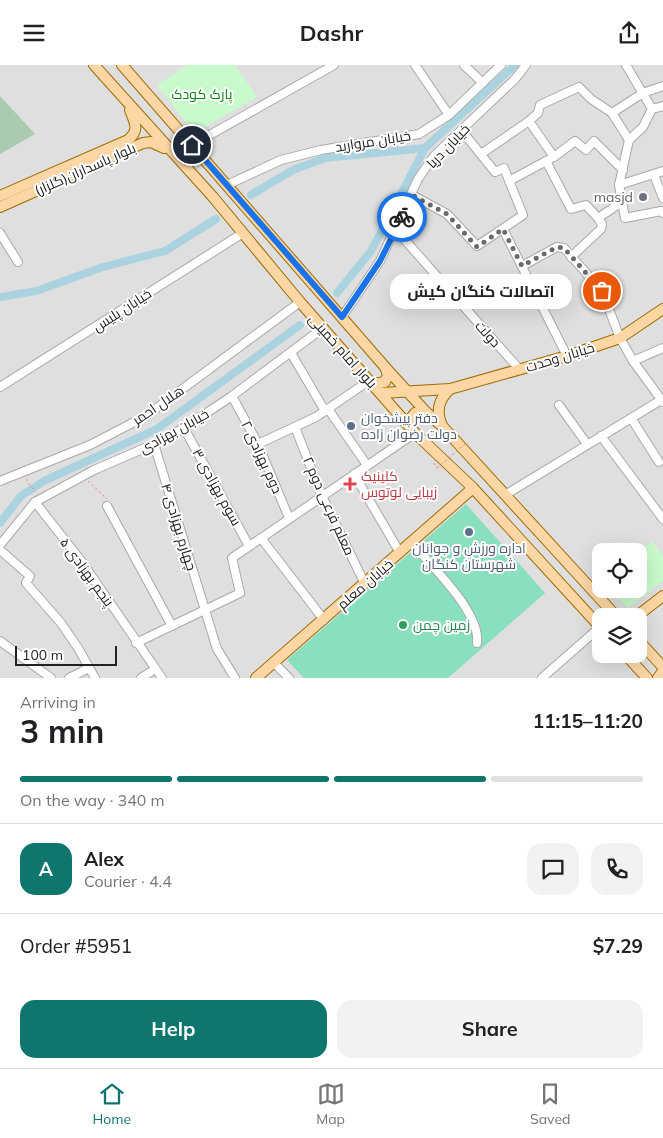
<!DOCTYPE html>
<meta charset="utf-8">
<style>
:root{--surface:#fff;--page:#f2f2f2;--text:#202124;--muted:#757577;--line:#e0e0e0;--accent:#0f766e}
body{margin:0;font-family:Mulish,Cairo,sans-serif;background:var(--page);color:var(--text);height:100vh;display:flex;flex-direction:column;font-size:19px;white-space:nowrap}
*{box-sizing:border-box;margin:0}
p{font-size:16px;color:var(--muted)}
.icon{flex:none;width:28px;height:28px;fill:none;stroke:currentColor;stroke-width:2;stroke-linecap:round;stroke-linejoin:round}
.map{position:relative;height:613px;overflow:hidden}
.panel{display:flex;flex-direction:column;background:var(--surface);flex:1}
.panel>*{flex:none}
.buttons{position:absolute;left:592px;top:478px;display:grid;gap:10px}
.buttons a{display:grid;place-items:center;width:55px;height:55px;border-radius:10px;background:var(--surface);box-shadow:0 5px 20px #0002;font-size:25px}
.scale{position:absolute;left:15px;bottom:12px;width:102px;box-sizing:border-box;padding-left:5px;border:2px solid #222;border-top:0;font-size:14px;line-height:18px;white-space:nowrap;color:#222;-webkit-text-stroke:4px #fff;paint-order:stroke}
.pin{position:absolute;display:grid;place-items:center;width:42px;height:42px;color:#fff;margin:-21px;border:2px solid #fff;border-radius:50%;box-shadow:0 1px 5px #0007}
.courier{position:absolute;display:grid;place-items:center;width:50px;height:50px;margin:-25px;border:4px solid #1a73e8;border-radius:50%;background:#fff;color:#222;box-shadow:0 1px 6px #0007}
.bubble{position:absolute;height:35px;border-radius:15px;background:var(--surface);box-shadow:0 5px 20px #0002;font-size:16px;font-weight:700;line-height:35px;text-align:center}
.head em{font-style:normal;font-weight:700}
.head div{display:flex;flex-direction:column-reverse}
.head{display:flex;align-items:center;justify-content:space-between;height:85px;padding:0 20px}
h1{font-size:32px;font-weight:700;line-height:38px}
.bar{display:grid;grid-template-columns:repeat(4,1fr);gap:8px 5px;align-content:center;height:60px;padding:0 20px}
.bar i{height:6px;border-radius:4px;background:var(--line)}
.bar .selected{background:var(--accent)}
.bar p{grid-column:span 4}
.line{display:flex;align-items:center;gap:12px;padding:0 20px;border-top:1px solid var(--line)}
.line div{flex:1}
.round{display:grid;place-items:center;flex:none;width:52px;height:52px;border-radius:15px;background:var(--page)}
.action{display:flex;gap:10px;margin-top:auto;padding:10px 20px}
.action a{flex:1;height:58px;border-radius:15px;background:var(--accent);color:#fff;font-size:20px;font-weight:700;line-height:58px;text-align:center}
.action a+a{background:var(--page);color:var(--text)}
header{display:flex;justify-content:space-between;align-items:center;height:65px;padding:0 20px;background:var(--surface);font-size:22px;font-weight:700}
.menu{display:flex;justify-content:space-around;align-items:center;height:70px;border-top:1px solid var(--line);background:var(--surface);font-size:14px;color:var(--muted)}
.menu a{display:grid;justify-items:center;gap:2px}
.menu .selected{color:var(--accent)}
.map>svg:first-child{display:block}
.residential{fill:#e0dfdf;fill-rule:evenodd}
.cemetery{fill:#aacbaf}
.park{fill:#c8facc}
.pitch{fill:#88e0be}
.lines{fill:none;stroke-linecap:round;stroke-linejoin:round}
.canal{stroke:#aad3df;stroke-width:8}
.minor-casing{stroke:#a9a9a9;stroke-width:10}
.major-casing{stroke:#a06b00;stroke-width:12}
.path{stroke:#fa8072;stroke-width:1;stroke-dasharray:2.5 2.5;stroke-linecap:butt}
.minor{stroke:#fff;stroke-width:8}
.major{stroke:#fcd6a4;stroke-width:10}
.path-bridge{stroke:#fa8072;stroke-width:1;stroke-dasharray:2.5 2.5;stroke-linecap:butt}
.done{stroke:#6b6a68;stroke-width:5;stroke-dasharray:0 9}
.route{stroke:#1a73e8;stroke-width:6}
.worship-dot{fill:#6b7280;stroke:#fff;stroke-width:2}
.service-dot{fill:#5c6f8a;stroke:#fff;stroke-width:2}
.health-dot{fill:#e0444e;stroke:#fff;stroke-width:2}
.leisure-dot{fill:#2e9e5b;stroke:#fff;stroke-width:2}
.labels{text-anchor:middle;stroke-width:4;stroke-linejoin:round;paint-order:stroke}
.park-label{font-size:14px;fill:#0c8416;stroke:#fff}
.street-label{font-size:14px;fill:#222;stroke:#fff}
.worship-label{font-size:14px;fill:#5b616d;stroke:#fff;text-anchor:end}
.service-label{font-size:14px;fill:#4e5e75;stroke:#fff;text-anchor:start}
.health-label{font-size:14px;fill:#be3a42;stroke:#fff;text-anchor:start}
.leisure-label{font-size:14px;fill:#27864d;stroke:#fff;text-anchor:start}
</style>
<header><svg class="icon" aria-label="menu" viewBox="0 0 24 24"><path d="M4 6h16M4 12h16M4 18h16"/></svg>Dashr<svg class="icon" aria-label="share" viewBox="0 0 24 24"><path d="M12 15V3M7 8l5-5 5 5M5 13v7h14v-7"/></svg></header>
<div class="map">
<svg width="663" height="613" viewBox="0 0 663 613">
<rect width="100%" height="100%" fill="#f2efe9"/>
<!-- residential -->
<path class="residential" d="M0,0H663V613H0ZM601,486H639V524H601ZM601,551H639V589H601Z"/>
<!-- cemetery -->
<path class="cemetery" d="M0,31L35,69L0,89Z"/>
<!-- park -->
<g class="park">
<path d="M187,0H235L257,32L194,68L157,20Z"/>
<path d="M652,476L663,491V516L628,543L610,524H639V487Z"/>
</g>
<!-- pitch -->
<path class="pitch" d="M466,439L545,528L448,613H304L287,595Z"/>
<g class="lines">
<!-- canal -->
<g class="canal">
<path d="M251,130L293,105L325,93L425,83"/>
<path d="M337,228L371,186L425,83L515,0"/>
<path d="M0,232L36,226L103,202L165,186L216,154"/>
<path d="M0,458L21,431L44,416L157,364L300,260"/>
</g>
<defs>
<g id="minor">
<path d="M415,0L449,50"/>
<path d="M464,0L483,18"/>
<path d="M626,0L652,44L643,62L629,75L619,120L625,153L661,146L663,148"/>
<path d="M652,44L663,41"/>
<path d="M612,48L643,28L663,21"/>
<path d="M529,56L538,48L540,40L579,22L591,34L612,48L629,75"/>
<path d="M192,80L334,0"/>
<path d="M481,89L529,56L554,92L575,76L586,85L594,76L623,105"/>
<path d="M546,96L571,144L586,140L598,153"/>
<path d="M654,110L663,133"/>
<path d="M509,116L550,94"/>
<path d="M227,120L281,95L321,85L419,69L449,50L501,0"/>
<path d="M619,120L663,106"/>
<path d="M412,130L447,149L477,181L523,150L504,103L495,107L462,66"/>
<path d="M503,164L567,291"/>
<path d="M396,165L520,305"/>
<path d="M0,168L18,197"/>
<path d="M571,192L601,164L602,159L598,153L622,137"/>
<path d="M522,201L557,182L564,183L602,226L620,273L633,296L663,337"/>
<path d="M342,252L380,196L418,114L434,91L515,14L526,0"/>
<path d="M291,288L325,346"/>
<path d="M633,296L663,283"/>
<path d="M0,322L243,168"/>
<path d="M232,331L258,379L289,453"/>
<path d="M559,340L587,379"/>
<path d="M328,344L367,400"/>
<path d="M631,353L659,397"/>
<path d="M295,362L322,431L365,519"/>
<path d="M184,363L249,481"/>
<path d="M601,371L663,454"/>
<path d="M154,379L217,584L235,613"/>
<path d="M258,379L316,352L370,315"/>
<path d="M354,409L400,488"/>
<path d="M0,416L90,380L146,351L300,237"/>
<path d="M505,430L661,335"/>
<path d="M35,437L82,497L162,613"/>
<path d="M107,441L172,561"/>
<path d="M261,473L324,555"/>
<path d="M412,478C431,501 481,547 477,578"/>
<path d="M0,480L35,437L94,405L154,379L184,363L232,331L323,263"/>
<path d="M0,485L30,511L26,518L61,558L78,583L95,613"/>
<path d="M0,576L51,613"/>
<path d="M136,578L240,528L232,493L415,368"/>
<path d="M274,598L289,613"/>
<path d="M69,613L89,603"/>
<path d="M141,613L155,604"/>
<path d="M542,613L600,562"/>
</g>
<g id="major">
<path d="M94,0L213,132L300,237L415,368L473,423L601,563"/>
<path d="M122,0L385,302L426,347L443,362L616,551"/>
<path d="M0,131L128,75C140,65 135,58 130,45"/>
<path d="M0,142L143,78L151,77L164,83"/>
<path d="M374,319L385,317L388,310L385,302"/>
<path d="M381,328L450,324L567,291L620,273L663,244"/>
<path d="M410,361L411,353L415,348L426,347"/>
<path d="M442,361C436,346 438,335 450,324"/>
<path d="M637,551L663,531"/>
<path d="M639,576L663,602"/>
<path d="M625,589L647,613"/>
<path d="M256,613L473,423"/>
<path d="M658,613L663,606"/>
</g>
</defs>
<!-- minor casing -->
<use href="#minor" class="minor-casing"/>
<!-- major casing -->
<use href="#major" class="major-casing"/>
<!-- path -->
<g class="path">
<path d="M434,398L437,403"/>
<path d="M26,414L35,427"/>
<path d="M88,416L107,434"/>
</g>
<!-- minor -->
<use href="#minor" class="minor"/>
<!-- major -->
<use href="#major" class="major"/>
<!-- path-bridge -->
<path class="path-bridge" d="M437,403L465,379"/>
</g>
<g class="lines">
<!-- done -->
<path class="done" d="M402,152L412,130L447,149L477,182L503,164L522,201L557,182L564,183L602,226"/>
<!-- route -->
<path class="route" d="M192,80L342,252L380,196L402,152"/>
</g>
<!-- markers -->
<circle class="worship-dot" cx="643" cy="132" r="5"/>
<g class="service-dot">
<circle cx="351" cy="361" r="5"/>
<circle cx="469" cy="467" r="5"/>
</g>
<path class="health-dot" d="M347.5 411.5h5v5h5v5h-5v5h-5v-5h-5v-5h5z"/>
<circle class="leisure-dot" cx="403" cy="560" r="5"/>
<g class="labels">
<!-- park labels -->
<g class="park-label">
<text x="202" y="34">پارک کودک</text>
</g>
<!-- street labels -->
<g class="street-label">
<text transform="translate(373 76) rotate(-9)" y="5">خیابان مروارید</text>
<text transform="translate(448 81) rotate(-46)" y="5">خیابان دریا</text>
<text transform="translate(85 104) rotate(-24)" y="5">بلوار پاسداران(گلزار)</text>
<text transform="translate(122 245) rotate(-33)" y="5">خیابان پلیس</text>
<text transform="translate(488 269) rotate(48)" y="5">دولت</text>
<text transform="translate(343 286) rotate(48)" y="5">بلوار امام خمینی</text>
<text transform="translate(560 292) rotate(-17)" y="5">خیابان وحدت</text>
<text transform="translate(158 340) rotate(-34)" y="5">هلال احمر</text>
<text transform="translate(174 366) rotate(-29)" y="5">خیابان بهزادی</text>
<text transform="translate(262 392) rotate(65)" y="5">دوم بهزادی ۲</text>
<text transform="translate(217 422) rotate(61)" y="5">سوم بهزادی ۳</text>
<text transform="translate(329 441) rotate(66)" y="5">معلم فرعی دوم ۲</text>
<text transform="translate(179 462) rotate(73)" y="5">چهارم بهزادی ۴</text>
<text transform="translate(87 507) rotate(54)" y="5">پنجم بهزادی ۵</text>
<text transform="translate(365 519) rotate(-41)" y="5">خیابان معلم</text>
</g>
<!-- worship labels -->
<g class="worship-label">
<text x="633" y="137">masjd</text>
</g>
<!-- service labels -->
<g class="service-label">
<text x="361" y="358">دفتر پیشخوان<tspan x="361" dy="16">دولت رضوان زاده</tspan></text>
<text x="469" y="488" text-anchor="middle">اداره ورزش و جوانان<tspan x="469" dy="16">شهرستان کنگان</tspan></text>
</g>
<!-- health labels -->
<g class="health-label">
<text x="361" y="416">کلینیک<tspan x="361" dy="16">زیبایی لوتوس</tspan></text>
</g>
<!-- leisure labels -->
<g class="leisure-label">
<text x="413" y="565">زمین چمن</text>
</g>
</g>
</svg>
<div class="buttons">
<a><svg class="icon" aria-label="locate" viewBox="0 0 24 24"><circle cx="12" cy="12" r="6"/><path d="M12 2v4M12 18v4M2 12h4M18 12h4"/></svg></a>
<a><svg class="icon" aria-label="layers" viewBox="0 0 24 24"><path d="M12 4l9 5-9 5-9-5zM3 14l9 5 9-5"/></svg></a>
</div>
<div class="scale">100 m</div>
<div class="pin" style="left:602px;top:226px;background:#ea580c"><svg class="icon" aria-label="bag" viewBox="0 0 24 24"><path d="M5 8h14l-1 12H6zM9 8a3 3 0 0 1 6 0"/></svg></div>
<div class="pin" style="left:192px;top:80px;background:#1f2937"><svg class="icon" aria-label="home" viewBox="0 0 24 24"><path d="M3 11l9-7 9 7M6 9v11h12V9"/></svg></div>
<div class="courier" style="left:402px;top:152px"><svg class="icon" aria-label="bike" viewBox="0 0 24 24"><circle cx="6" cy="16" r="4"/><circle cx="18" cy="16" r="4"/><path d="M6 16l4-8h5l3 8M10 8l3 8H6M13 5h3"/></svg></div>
<div class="bubble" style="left:390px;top:209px;width:182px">اتصالات کنگان کیش</div>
</div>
<section class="panel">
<div class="head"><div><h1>3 min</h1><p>Arriving in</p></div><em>11:15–11:20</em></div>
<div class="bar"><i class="selected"></i><i class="selected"></i><i class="selected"></i><i></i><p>On the way · 340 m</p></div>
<div class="line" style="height:90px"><b class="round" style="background:var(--accent);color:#fff">A</b><div><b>Alex</b><p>Courier · 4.4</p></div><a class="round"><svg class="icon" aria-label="chat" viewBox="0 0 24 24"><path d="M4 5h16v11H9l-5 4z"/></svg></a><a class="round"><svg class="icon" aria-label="phone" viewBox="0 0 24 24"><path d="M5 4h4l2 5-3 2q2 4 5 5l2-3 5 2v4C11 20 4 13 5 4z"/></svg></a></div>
<div class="line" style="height:65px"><div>Order #5951</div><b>$7.29</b></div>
<div class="action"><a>Help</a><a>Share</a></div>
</section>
<nav class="menu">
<a class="selected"><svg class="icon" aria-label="home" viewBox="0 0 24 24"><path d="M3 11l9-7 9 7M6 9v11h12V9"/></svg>Home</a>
<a><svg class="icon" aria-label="map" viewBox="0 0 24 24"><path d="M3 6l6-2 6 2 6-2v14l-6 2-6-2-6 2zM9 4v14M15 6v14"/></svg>Map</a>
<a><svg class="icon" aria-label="saved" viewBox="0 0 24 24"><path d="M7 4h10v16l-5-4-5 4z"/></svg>Saved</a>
</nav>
